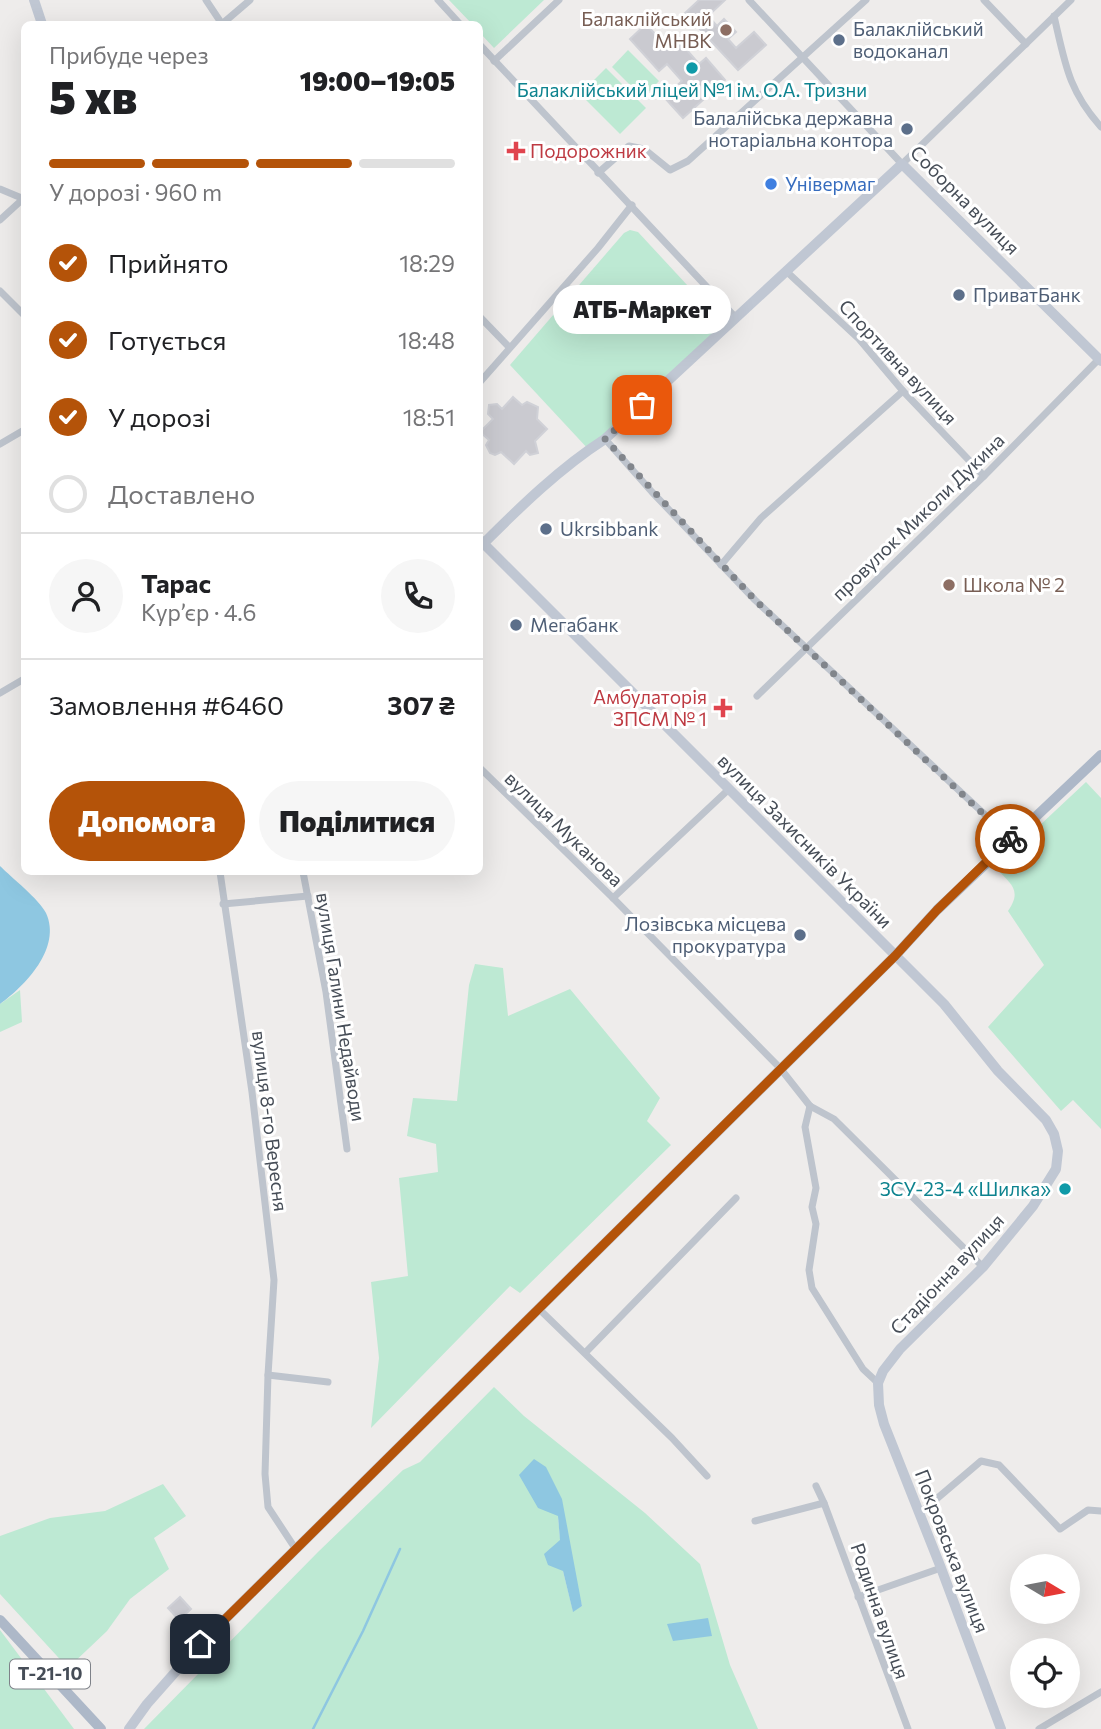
<!DOCTYPE html>
<html lang="uk">
<meta charset="utf-8">
<style>
:root{--surface:#fff;--page:#f6f6f6;--text:#202124;--muted:#757577;--line:#e0e0e0;--accent:#b45309}
body{margin:0;font-family:Commissioner,sans-serif;background:var(--page);color:var(--text);height:100vh;display:flex;flex-direction:column;font-size:26px;white-space:nowrap}
*{box-sizing:border-box;margin:0}
p{font-size:23px;color:var(--muted)}
.icon{flex:none;width:38px;height:38px;fill:none;stroke:currentColor;stroke-width:2;stroke-linecap:round;stroke-linejoin:round}
.map{position:relative;flex:1;overflow:hidden}
.panel{position:absolute;left:21px;top:21px;width:462px;height:854px;display:flex;flex-direction:column;background:var(--surface);border-radius:10px;box-shadow:0 7px 28px #0002}
.panel>*{flex:none}
.needle{width:46px;rotate:100deg}
.controls{position:absolute;left:1010px;top:1554px;display:grid;gap:14px}
.controls a{display:grid;place-items:center;width:70px;height:70px;border-radius:50%;background:var(--surface);box-shadow:0 7px 28px #0002;font-size:35px}
.pin{position:absolute;display:grid;place-items:center;width:60px;height:60px;color:#fff;margin:-30px;border-radius:14px;box-shadow:0 4px 10px #0006}
.courier{position:absolute;display:grid;place-items:center;width:70px;height:70px;margin:-35px;border:5px solid #b45309;border-radius:50%;background:#fff;color:#222;box-shadow:0 2px 9px #0007}
.bubble{position:absolute;height:49px;border-radius:24px;background:var(--surface);box-shadow:0 7px 28px #0002;font-size:23px;font-weight:800;line-height:49px;text-align:center}
.headline em{font-style:normal;font-weight:800}
.headline div{display:flex;flex-direction:column-reverse}
.headline{display:flex;align-items:center;justify-content:space-between;height:119px;padding:0 28px}
h1{font-size:46px;font-weight:800;line-height:52px}
.bar{display:grid;grid-template-columns:repeat(4,1fr);gap:10px 7px;align-content:center;height:84px;padding:0 28px}
.bar i{height:9px;border-radius:5px;background:var(--line)}
.bar .on{background:var(--accent)}
.bar p{grid-column:span 4}
.line{display:flex;align-items:center;gap:18px;padding:0 28px;border-top:2px solid var(--line)}
.line div{flex:1}
.round{display:grid;place-items:center;flex:none;width:74px;height:74px;border-radius:37px;background:var(--page)}
ol{padding:0 28px;list-style:none}
li{display:flex;align-items:center;gap:21px;height:77px}
li p{margin-inline-start:auto}
li .icon{padding:7px;border-radius:50%;background:var(--accent);color:#fff;stroke-width:4}
li:last-child{color:var(--muted)}
li i{width:38px;height:38px;border:4px solid var(--line);border-radius:50%}
.button{display:flex;gap:14px;margin-top:auto;padding:14px 28px}
.button a{flex:1;height:80px;border-radius:42px;background:var(--accent);color:#fff;font-size:28px;font-weight:800;line-height:80px;text-align:center}
.button a+a{background:var(--page);color:var(--text)}
.map>svg:first-child{display:block}
.green{fill:#bde9d3;fill-rule:evenodd}
.water{fill:#8ec7e1}
.lines{fill:none;stroke-linecap:round;stroke-linejoin:round}
.stream{stroke:#8ec7e1;stroke-width:2.5}
.building{fill:#cacad0;stroke:#d0d1d7;stroke-width:2}
.street{stroke:#bec4cd;stroke-width:7}
.secondary{stroke:#c0c7d3;stroke-width:10}
.primary{stroke:#adb8c8;stroke-width:10}
.done{stroke:#81858b;stroke-width:7;stroke-dasharray:0 12.6}
.route{stroke:#b45309;stroke-width:9}
.education-dot{fill:#8d6e63;stroke:#fff;stroke-width:2.5}
.service-dot{fill:#5c6f8a;stroke:#fff;stroke-width:2.5}
.culture-dot{fill:#0f9aa8;stroke:#fff;stroke-width:2.5}
.health-dot{fill:#e0444e;stroke:#fff;stroke-width:2.5}
.shop-dot{fill:#3f7fe0;stroke:#fff;stroke-width:2.5}
.labels{text-anchor:middle;stroke-width:6;stroke-linejoin:round;paint-order:stroke}
.shield{fill:#fff;stroke:#7e8289;stroke-width:2}
.shield-label{font-size:18px;font-weight:bold;fill:#464d57}
.education-label{font-size:19px;fill:#785e54;stroke:#fff;text-anchor:end}
.service-label{font-size:19px;fill:#4e5e75;stroke:#fff;text-anchor:start}
.culture-label{font-size:19px;fill:#0d838f;stroke:#fff}
.health-label{font-size:19px;fill:#be3a42;stroke:#fff;text-anchor:start}
.shop-label{font-size:19px;fill:#366cbe;stroke:#fff;text-anchor:start}
.street-label{font-size:19px;fill:#464d57;stroke:#fff}
</style>
<div class="map">
<svg width="1101" height="1729" viewBox="0 0 1101 1729">
<rect width="100%" height="100%" fill="#eeeceb"/>
<!-- green -->
<g class="green">
<path d="M449,0H544L494,48L480,33V24H472Z"/>
<path d="M628,50L659,81L643,98L612,67Z"/>
<path d="M606,68L646,108L620,134L580,94Z"/>
<path d="M630,230L638,232L725,326L590,451L510,365L624,233Z"/>
<path d="M1086,782L1101,798V1129L1073,1100L1061,1111L988,1027L1044,965L1008,911C1023,889 1010,884 995,867Z"/>
<path d="M475,964L503,968L508,1016L570,989L660,1098L647,1121L671,1145L520,1293L510,1286L371,1428L379,1358L371,1282L408,1276L399,1178L438,1172L436,1144L407,1136L413,1098L457,1101L469,985Z"/>
<path d="M20,990L22,1022L0,1032V1004Z"/>
<path d="M494,1387L524,1416L645,1513L700,1564L730,1665L758,1729H144L318,1552L403,1470L420,1462ZM558,1516L582,1606L573,1611L563,1571Z"/>
<path d="M163,1484L186,1516L154,1538L169,1569L130,1599L107,1631L68,1668L0,1594V1536L50,1518L105,1511Z"/>
<path d="M0,1630L74,1729H0Z"/>
</g>
<!-- water -->
<g class="water">
<path d="M0,866C12,878 39,899 46,913C62,948 25,986 0,1004Z"/>
<path d="M534,1459L546,1467L562,1499L582,1606L573,1612L563,1571L548,1565L544,1554L560,1540L558,1516L538,1508L519,1475Z"/>
<path d="M708,1618L712,1636L673,1641L667,1624Z"/>
</g>
<g class="lines">
<!-- stream -->
<path class="stream" d="M313,1729L363,1631L400,1549"/>
</g>
<!-- building -->
<g class="building">
<path d="M699,0H725L708,16L717,26L724,19L736,32L728,39L736,48L754,32L766,45L738,70L685,13Z"/>
<path d="M646,24L663,43L673,34L699,64L706,58L725,80L683,118L664,97L682,81L667,64L659,71L630,39Z"/>
<path d="M513,397L522,405L527,402L538,407L537,419L547,429L535,441L538,453L530,455L526,451L514,464L501,452L495,455L490,453L486,445L489,440L480,432L493,419L488,414L489,405L497,404L502,409Z"/>
<path d="M180,1597L191,1609L179,1620L168,1608Z"/>
</g>
<g class="lines">
<!-- street -->
<g class="street">
<path d="M206,0L222,24"/>
<path d="M438,0L460,24"/>
<path d="M749,0L902,164L1071,0"/>
<path d="M984,0L1026,44"/>
<path d="M1054,16C1065,63 1068,90 1101,127"/>
<path d="M222,24L250,0"/>
<path d="M480,45L736,318"/>
<path d="M494,61L559,0"/>
<path d="M598,173L629,146L644,149L670,170L688,161L866,0"/>
<path d="M0,189L24,199"/>
<path d="M0,220L24,198"/>
<path d="M786,271L859,339L903,391L984,476"/>
<path d="M0,291L24,315"/>
<path d="M480,317L509,347"/>
<path d="M480,382L598,248L632,205"/>
<path d="M605,439L652,492L755,600L1011,839"/>
<path d="M0,444L24,430"/>
<path d="M721,565L761,518L903,391"/>
<path d="M0,693L24,679"/>
<path d="M757,696L984,476L1099,359"/>
<path d="M480,768L613,898L780,1068L810,1106L834,1119L983,1267"/>
<path d="M220,872L252,1092L274,1280L268,1375L265,1474L268,1507L295,1548"/>
<path d="M303,872L326,992L347,1149"/>
<path d="M613,898L728,790"/>
<path d="M223,904L308,896"/>
<path d="M810,1106L805,1127L816,1188L812,1207L816,1224L809,1270L812,1288L863,1369L878,1383"/>
<path d="M539,1309L672,1438L707,1476"/>
<path d="M586,1352L736,1198"/>
<path d="M268,1375L328,1382"/>
<path d="M816,1486L824,1503"/>
<path d="M920,1513L981,1461L999,1465L1060,1529L1088,1510L1101,1511"/>
<path d="M755,1521L824,1503L908,1729"/>
<path d="M858,1597L941,1568"/>
<path d="M1039,1729L1101,1692"/>
</g>
<!-- secondary -->
<g class="secondary">
<path d="M34,0L42,24"/>
<path d="M480,540L944,1004L998,1071L1046,1120L1054,1134L1058,1151L1056,1169L1033,1206L983,1267L900,1349L883,1371L878,1383L879,1405L884,1424L941,1568L1001,1729"/>
<path d="M483,544C520,507 560,468 605,439L902,164L1101,361"/>
<path d="M129,1729L147,1704L200,1644L895,956"/>
</g>
<!-- primary -->
<g class="primary">
<path d="M895,956L937,910L1101,755"/>
<path d="M0,1620L101,1729"/>
</g>
</g>
<g class="lines">
<!-- done -->
<path class="done" d="M642,405L605,439L755,600L1010,839"/>
<!-- route -->
<path class="route" d="M200,1644L895,956L937,910L1010,839"/>
</g>
<!-- markers -->
<g class="education-dot">
<circle cx="726" cy="30" r="7"/>
<circle cx="949" cy="585" r="7"/>
</g>
<g class="service-dot">
<circle cx="839" cy="40" r="7"/>
<circle cx="907" cy="129" r="7"/>
<circle cx="959" cy="295" r="7"/>
<circle cx="546" cy="529" r="7"/>
<circle cx="516" cy="625" r="7"/>
<circle cx="800" cy="935" r="7"/>
</g>
<g class="culture-dot">
<circle cx="692" cy="68" r="7"/>
<circle cx="1065" cy="1189" r="7"/>
</g>
<g class="health-dot">
<path d="M512.5 140.5h7v7h7v7h-7v7h-7v-7h-7v-7h7z"/>
<path d="M719.5 697.5h7v7h7v7h-7v7h-7v-7h-7v-7h7z"/>
</g>
<circle class="shop-dot" cx="771" cy="184" r="7"/>
<g class="labels">
<!-- shield labels -->
<rect class="shield" x="10" y="1659.5" width="80" height="29" rx="5"/>
<g class="shield-label">
<text x="50" y="1680">Т-21-10</text>
</g>
<!-- education labels -->
<g class="education-label">
<text x="712" y="26">Балаклійський<tspan x="712" dy="22">МНВК</tspan></text>
<text x="963" y="592" text-anchor="start">Школа № 2</text>
</g>
<!-- service labels -->
<g class="service-label">
<text x="853" y="36">Балаклійський<tspan x="853" dy="22">водоканал</tspan></text>
<text x="893" y="125" text-anchor="end">Балалійська державна<tspan x="893" dy="22">нотаріальна контора</tspan></text>
<text x="973" y="302">ПриватБанк</text>
<text x="560" y="536">Ukrsibbank</text>
<text x="530" y="632">Мегабанк</text>
<text x="786" y="931" text-anchor="end">Лозівська місцева<tspan x="786" dy="22">прокуратура</tspan></text>
</g>
<!-- culture labels -->
<g class="culture-label">
<text x="692" y="97">Балаклійський ліцей №1 ім. О.А. Тризни</text>
<text x="1051" y="1196" text-anchor="end">ЗСУ-23-4 «Шилка»</text>
</g>
<!-- health labels -->
<g class="health-label">
<text x="530" y="158">Подорожник</text>
<text x="707" y="704" text-anchor="end">Амбулаторія<tspan x="707" dy="22">ЗПСМ № 1</tspan></text>
</g>
<!-- shop labels -->
<g class="shop-label">
<text x="785" y="191">Універмаг</text>
</g>
<!-- street labels -->
<g class="street-label">
<text transform="translate(965 200) rotate(45)" y="7">Соборна вулиця</text>
<text transform="translate(898 362) rotate(47)" y="7">Спортивна вулиця</text>
<text transform="translate(918 517) rotate(-44)" y="7">провулок Миколи Дукина</text>
<text transform="translate(564 829) rotate(44)" y="7">вулиця Муканова</text>
<text transform="translate(805 841) rotate(45)" y="7">вулиця Захисників України</text>
<text transform="translate(341 1007) rotate(81)" y="7">вулиця Галини Недайводи</text>
<text transform="translate(270 1121) rotate(83)" y="7">вулиця 8-го Вересня</text>
<text transform="translate(947 1274) rotate(-47)" y="7">Стадіонна вулиця</text>
<text transform="translate(952 1551) rotate(69)" y="7">Покровська вулиця</text>
<text transform="translate(880 1611) rotate(71)" y="7">Родинна вулиця</text>
</g>
</g>
</svg>
<div class="controls">
<a><svg class="needle" viewBox="-14 -14 28 28"><path d="M0-13l5 13h-10z" fill="#e53935"/><path d="M0 13l5-13h-10z" fill="#757577"/></svg></a>
<a><svg class="icon" aria-label="locate" viewBox="0 0 24 24"><circle cx="12" cy="12" r="6"/><path d="M12 2v4M12 18v4M2 12h4M18 12h4"/></svg></a>
</div>
<div class="pin" style="left:642px;top:405px;background:#ea580c"><svg class="icon" aria-label="bag" viewBox="0 0 24 24"><path d="M5 8h14l-1 12H6zM9 8a3 3 0 0 1 6 0"/></svg></div>
<div class="pin" style="left:200px;top:1644px;background:#1f2937"><svg class="icon" aria-label="home" viewBox="0 0 24 24"><path d="M3 11l9-7 9 7M6 9v11h12V9"/></svg></div>
<div class="courier" style="left:1010px;top:839px"><svg class="icon" aria-label="bike" viewBox="0 0 24 24"><circle cx="6" cy="16" r="4"/><circle cx="18" cy="16" r="4"/><path d="M6 16l4-8h5l3 8M10 8l3 8H6M13 5h3"/></svg></div>
<div class="bubble" style="left:553px;top:285px;width:178px">АТБ-Маркет</div>
<section class="panel">
<div class="headline"><div><h1>5 хв</h1><p>Прибуде через</p></div><em>19:00–19:05</em></div>
<div class="bar"><i class="on"></i><i class="on"></i><i class="on"></i><i></i><p>У дорозі · 960 m</p></div>
<ol>
<li><svg class="icon" aria-label="check" viewBox="0 0 24 24"><path d="M5 12l5 5 9-10"/></svg>Прийнято<p>18:29</p></li>
<li><svg class="icon" aria-label="check" viewBox="0 0 24 24"><path d="M5 12l5 5 9-10"/></svg>Готується<p>18:48</p></li>
<li><svg class="icon" aria-label="check" viewBox="0 0 24 24"><path d="M5 12l5 5 9-10"/></svg>У дорозі<p>18:51</p></li>
<li><i></i>Доставлено</li>
</ol>
<div class="line" style="height:126px"><a class="round"><svg class="icon" aria-label="person" viewBox="0 0 24 24"><circle cx="12" cy="8" r="4"/><path d="M4 21q1-7 8-7t8 7"/></svg></a><div><b>Тарас</b><p>Кур’єр · 4.6</p></div><a class="round"><svg class="icon" aria-label="phone" viewBox="0 0 24 24"><path d="M5 4h4l2 5-3 2q2 4 5 5l2-3 5 2v4C11 20 4 13 5 4z"/></svg></a></div>
<div class="line" style="height:91px"><div>Замовлення #6460</div><b>307 ₴</b></div>
<div class="button"><a>Допомога</a><a>Поділитися</a></div>
</section>
</div>
